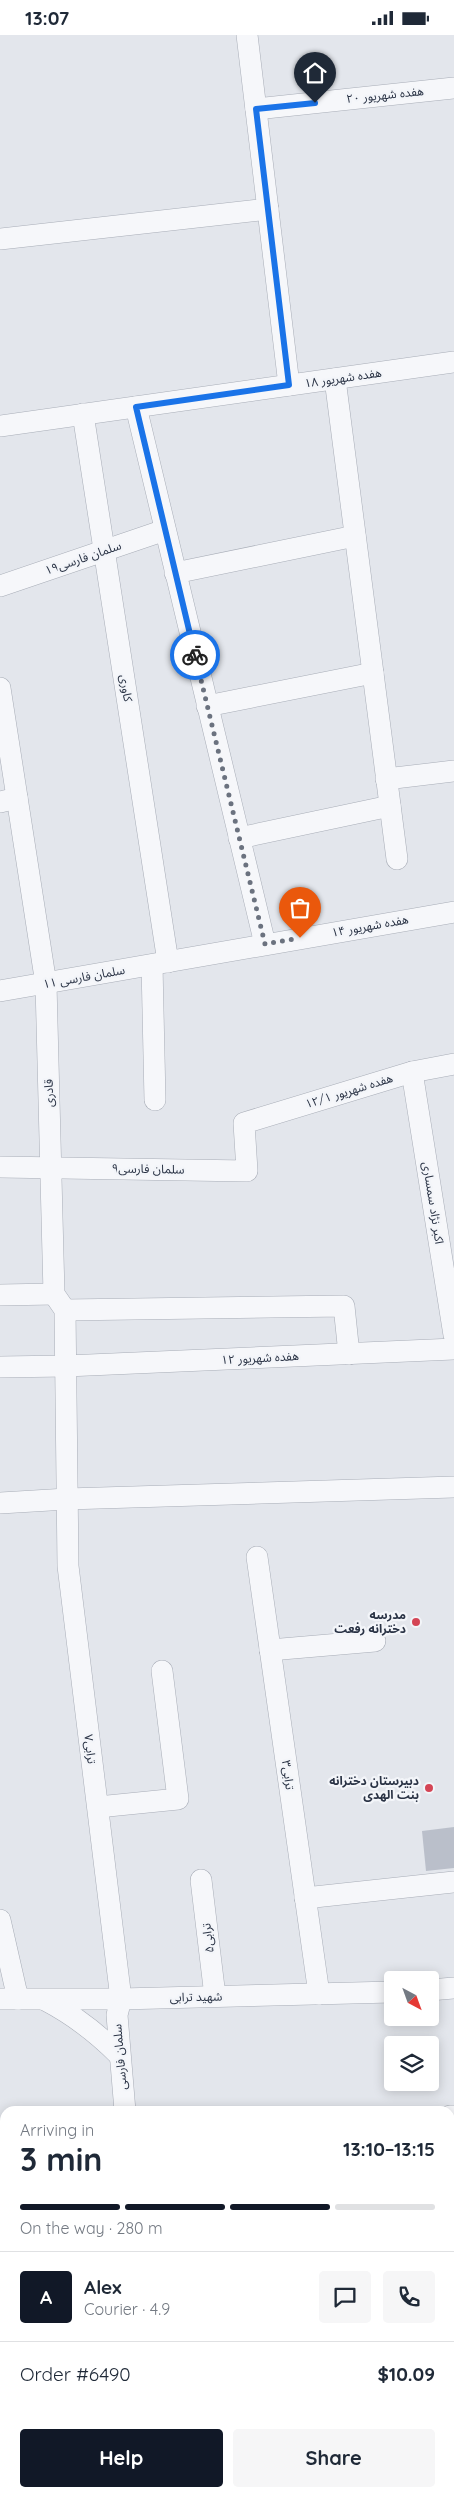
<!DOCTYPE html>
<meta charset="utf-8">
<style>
:root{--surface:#fff;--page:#f6f6f7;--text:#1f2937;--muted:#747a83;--line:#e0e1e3;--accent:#111827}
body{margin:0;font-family:Quicksand,"Noto Sans Arabic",sans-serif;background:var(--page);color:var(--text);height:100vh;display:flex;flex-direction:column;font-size:19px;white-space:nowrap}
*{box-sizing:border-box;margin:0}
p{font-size:16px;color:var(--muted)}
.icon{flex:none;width:28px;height:28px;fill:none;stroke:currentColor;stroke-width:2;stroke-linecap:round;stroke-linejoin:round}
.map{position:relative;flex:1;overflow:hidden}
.details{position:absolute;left:0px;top:2071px;width:455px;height:391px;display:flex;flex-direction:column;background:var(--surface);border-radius:15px 15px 0 0;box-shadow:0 2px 12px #0003}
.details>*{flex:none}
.needle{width:32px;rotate:139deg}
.controls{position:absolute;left:384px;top:1936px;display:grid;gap:10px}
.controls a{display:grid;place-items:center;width:55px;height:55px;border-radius:5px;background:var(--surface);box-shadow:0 2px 12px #0003;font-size:25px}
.pin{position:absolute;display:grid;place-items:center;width:42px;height:42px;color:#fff;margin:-51px -21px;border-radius:50% 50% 50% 0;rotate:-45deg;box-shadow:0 0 5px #0007}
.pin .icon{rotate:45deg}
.courier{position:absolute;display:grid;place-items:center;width:50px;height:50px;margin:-25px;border:4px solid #1a73e8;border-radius:50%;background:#fff;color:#222;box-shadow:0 1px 6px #0007}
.headline em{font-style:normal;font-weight:700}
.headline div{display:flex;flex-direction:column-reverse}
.headline{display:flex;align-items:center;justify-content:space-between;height:85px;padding:0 20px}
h1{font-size:32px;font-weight:700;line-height:38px}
.bar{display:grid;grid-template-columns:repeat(4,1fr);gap:8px 5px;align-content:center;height:60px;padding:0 20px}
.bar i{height:6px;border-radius:4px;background:var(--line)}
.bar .current{background:var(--accent)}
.bar p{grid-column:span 4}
.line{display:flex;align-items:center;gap:12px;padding:0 20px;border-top:1px solid var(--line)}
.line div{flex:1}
.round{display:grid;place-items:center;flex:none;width:52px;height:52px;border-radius:5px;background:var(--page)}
.primary-button{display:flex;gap:10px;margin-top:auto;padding:10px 20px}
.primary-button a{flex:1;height:58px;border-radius:5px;background:var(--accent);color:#fff;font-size:20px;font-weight:700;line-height:58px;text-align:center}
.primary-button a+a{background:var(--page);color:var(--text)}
.status{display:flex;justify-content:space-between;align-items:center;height:35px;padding:0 25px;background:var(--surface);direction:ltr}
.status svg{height:14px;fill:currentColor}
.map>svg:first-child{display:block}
.building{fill:#babfca}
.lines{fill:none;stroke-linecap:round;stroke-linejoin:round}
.minor-casing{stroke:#a8adb7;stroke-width:22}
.minor{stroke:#f6f7fa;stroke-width:21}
.done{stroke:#6b727f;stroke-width:5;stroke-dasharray:0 9}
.route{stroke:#1a73e8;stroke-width:6}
.poi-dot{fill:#d44555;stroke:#f3f5f9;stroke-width:2}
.labels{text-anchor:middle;stroke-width:4.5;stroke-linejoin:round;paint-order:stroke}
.street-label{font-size:12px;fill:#2a3345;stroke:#f3f5f9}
.poi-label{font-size:12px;font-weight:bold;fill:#2a3345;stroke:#f3f5f9;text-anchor:end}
</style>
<div class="status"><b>13:07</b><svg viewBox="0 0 49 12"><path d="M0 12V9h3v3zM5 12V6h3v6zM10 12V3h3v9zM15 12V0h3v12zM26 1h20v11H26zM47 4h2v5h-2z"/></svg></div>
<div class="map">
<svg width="454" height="2462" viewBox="0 0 454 2462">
<rect width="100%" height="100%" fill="#e3e6ec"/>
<!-- building -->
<path class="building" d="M454,1792V1833L426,1836L422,1796Z"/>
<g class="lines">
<defs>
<g id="minor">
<path d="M247,0L289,350"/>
<path d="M256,74L454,53"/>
<path d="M0,204L268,174"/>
<path d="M335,344L397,824"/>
<path d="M136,372L265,909"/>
<path d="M83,379L168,927"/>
<path d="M0,391L454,327"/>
<path d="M175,538L355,501"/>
<path d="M0,551L165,495"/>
<path d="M0,653L46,949L54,1259L65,1275L68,1531L121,1964L117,1980L125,2076"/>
<path d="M207,671L373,638"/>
<path d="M386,744L454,736"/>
<path d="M0,767L17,763"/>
<path d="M239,803L390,771"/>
<path d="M152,930L155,1065"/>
<path d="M0,956L454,877"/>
<path d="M412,1037L454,1300"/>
<path d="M0,1132L247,1136L244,1088L412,1037L454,1029"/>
<path d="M0,1260L54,1259"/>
<path d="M65,1275L344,1271L349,1319"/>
<path d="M0,1332L66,1331L454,1314"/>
<path d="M0,1468L67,1464L454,1452"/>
<path d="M257,1522L319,1959"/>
<path d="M270,1615L375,1606"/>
<path d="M98,1772L178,1764L162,1636"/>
<path d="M201,1845L215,1961"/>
<path d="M305,1863L454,1847"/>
<path d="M0,1885L18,1964"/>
<path d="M430,1955L454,1953"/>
<path d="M0,1964H121L392,1957"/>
<path d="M45,1965C74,1980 96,1997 119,2020"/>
<path d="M450,2081H454"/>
<path d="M0,2127L5,2126"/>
<path d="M450,2206H454"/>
<path d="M0,2270L5,2269"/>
<path d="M450,2329H454"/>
<path d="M0,2395L5,2394"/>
<path d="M185,2458L186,2462"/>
<path d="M326,2458L327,2462"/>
</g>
</defs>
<!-- minor casing -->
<use href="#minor" class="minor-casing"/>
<!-- minor -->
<use href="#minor" class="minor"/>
</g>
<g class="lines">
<!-- done -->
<path class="done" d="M195,620L265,909L300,903"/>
<!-- route -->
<path class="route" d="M195,620L136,372L289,350L256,74L315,68"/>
</g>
<!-- markers -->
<g class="poi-dot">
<circle cx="416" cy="1587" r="5"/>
<circle cx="429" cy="1753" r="5"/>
</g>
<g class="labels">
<!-- street labels -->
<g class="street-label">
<text transform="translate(385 60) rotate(-6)" y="4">هفده شهریور ۲۰</text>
<text transform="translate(343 343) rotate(-8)" y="4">هفده شهریور ۱۸</text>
<text transform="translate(83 523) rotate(-19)" y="4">سلمان فارسی۱۹</text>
<text transform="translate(126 653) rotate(81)" y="4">کاوری</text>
<text transform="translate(370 891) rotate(-10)" y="4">هفده شهریور ۱۴</text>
<text transform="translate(84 942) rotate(-10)" y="4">سلمان فارسی ۱۱</text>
<text transform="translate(349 1056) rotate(-17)" y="4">هفده شهریور ۱۲/۱</text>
<text transform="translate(49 1058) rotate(-92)" y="4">قادری</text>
<text transform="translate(148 1134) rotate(1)" y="4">سلمان فارسی۹</text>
<text transform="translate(433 1168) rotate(81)" y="4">اکبر نژاد سمساری</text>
<text transform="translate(260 1323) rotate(-3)" y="4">هفده شهریور ۱۲</text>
<text transform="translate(90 1714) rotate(83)" y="4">ترابی۷</text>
<text transform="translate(288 1740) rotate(82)" y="4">ترابی۳</text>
<text transform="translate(208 1903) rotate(-97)" y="4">ترابی۵</text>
<text transform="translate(196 1962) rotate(-1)" y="4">شهید ترابی</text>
<text transform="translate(120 2022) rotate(-95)" y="4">سلمان فارسی</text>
</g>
<!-- poi labels -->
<g class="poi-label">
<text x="406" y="1584">مدرسه<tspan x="406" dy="14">دخترانه رفعت</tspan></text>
<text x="419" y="1750">دبیرستان دخترانه<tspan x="419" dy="14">بنت الهدی</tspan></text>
</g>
</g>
</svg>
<div class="controls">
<a><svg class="needle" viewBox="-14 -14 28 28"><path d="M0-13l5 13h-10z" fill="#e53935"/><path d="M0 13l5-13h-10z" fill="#747a83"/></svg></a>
<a><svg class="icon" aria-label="layers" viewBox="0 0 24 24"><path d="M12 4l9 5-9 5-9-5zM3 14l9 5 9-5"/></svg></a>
</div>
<div class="pin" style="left:300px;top:903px;background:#ea580c"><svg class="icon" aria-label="bag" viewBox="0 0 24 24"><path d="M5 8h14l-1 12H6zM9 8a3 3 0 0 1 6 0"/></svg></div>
<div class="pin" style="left:315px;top:68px;background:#1f2937"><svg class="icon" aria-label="home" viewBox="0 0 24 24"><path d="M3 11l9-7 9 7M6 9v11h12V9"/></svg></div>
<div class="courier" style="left:195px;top:620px"><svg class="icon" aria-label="bike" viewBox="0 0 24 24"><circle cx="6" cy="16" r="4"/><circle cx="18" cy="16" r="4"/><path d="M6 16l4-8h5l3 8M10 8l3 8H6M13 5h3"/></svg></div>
<section class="details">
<div class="headline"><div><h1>3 min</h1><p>Arriving in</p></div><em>13:10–13:15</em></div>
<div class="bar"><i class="current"></i><i class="current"></i><i class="current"></i><i></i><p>On the way · 280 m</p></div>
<div class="line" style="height:90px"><b class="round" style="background:var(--accent);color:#fff">A</b><div><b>Alex</b><p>Courier · 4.9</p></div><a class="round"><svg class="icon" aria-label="chat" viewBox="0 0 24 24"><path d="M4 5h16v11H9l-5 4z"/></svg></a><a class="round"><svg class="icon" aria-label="phone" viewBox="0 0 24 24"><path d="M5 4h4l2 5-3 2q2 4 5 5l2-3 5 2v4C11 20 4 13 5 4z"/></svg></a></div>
<div class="line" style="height:65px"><div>Order #6490</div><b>$10.09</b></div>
<div class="primary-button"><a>Help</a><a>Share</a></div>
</section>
</div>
